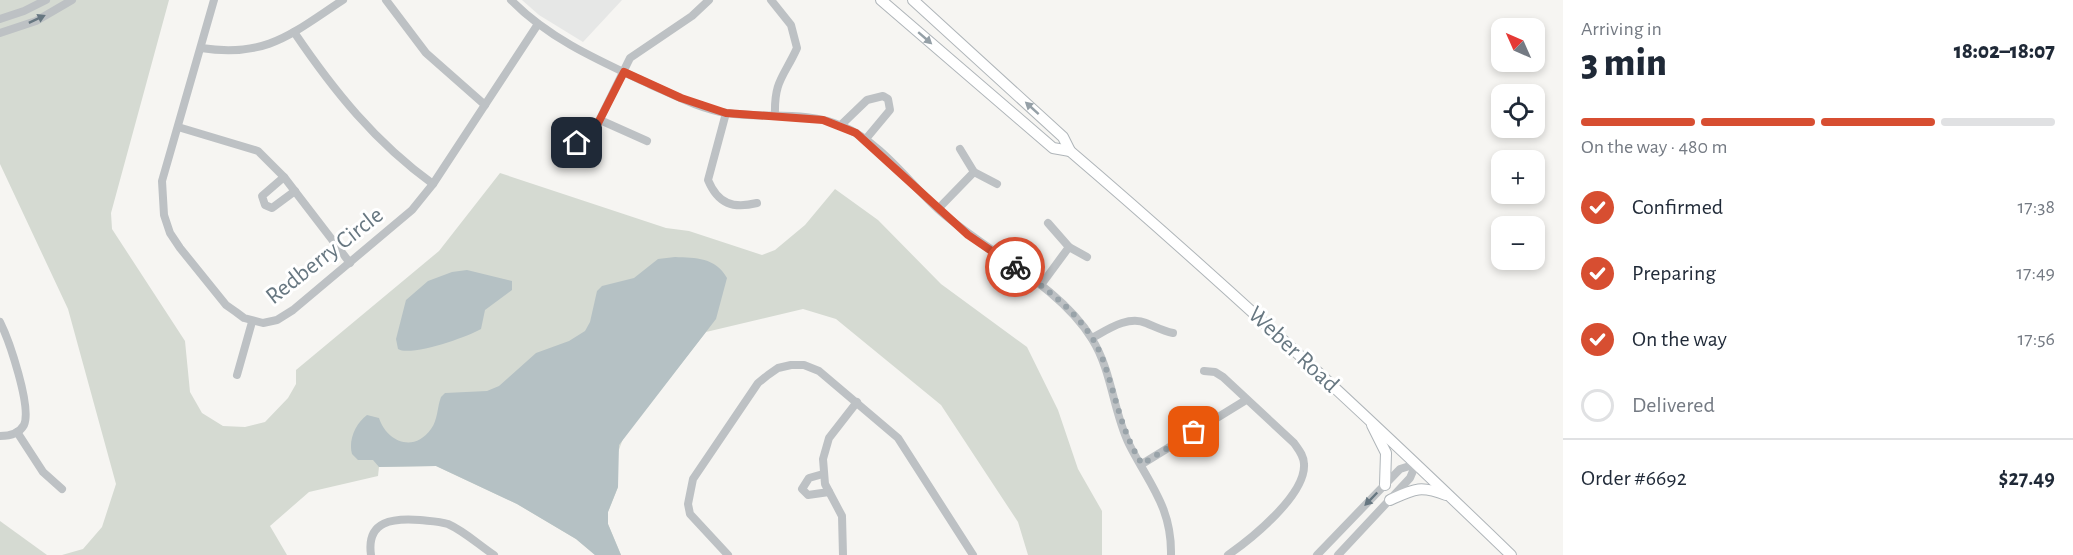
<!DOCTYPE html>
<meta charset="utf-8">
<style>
:root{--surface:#fff;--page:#f2f2f3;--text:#1f2937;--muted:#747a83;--line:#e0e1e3;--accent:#d74e31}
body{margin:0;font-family:"Alegreya Sans",sans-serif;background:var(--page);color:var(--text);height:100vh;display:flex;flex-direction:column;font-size:22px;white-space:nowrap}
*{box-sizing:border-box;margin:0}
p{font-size:20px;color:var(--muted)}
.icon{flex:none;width:33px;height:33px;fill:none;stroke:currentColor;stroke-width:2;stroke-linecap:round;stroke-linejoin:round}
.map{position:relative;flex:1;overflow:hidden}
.sheet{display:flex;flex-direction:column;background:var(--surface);width:510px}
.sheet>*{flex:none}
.needle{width:39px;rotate:315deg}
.buttons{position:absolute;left:1491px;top:18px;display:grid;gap:12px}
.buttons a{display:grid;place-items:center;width:54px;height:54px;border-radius:12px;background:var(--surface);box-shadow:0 3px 9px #0003;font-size:30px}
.pin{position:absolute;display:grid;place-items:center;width:51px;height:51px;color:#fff;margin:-26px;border-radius:12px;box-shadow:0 3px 9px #0006}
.courier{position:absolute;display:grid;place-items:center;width:60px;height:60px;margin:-30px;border:4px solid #d74e31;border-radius:50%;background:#fff;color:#222;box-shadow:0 2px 8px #0007}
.head em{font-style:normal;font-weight:800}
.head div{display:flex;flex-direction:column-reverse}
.head{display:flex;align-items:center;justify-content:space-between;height:102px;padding:0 18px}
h1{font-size:39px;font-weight:800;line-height:45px}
.bar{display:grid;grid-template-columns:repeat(4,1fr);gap:9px 6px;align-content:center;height:72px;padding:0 18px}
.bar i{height:8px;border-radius:4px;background:var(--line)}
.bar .active{background:var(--accent)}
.bar p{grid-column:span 4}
.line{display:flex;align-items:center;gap:15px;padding:0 18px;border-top:2px solid var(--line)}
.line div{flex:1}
ol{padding:0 18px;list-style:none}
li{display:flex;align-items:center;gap:18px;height:66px}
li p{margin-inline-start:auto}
li .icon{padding:6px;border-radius:50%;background:var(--accent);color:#fff;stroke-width:4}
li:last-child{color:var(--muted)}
li i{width:33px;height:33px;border:3px solid var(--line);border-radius:50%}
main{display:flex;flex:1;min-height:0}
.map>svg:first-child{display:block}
.built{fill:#e6e7e6}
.green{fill:#d5dad2}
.water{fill:#b5c1c4}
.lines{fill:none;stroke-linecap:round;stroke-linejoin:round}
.secondary-casing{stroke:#afb5b9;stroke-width:12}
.minor{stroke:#bdc1c4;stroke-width:8}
.secondary{stroke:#fff;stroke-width:10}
.oneway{fill:#677781}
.oneway2{fill:#95a0a7}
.done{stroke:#99a3a9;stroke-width:6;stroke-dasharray:0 10.8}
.route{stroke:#d74e31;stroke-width:8}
.labels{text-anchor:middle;stroke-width:6;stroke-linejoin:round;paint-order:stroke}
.street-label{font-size:24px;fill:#677781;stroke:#fff}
</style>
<main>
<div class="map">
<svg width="1563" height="555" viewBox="0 0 1563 555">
<rect width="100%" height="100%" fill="#f6f5f2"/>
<!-- built -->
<path class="built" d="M522,0H622L583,42L539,15Z"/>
<!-- green -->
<g class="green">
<path d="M0,0H169L111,213L112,229L185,341L190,392L202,413L223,426L245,427L265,422L288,398L296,384V370L439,251L500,173L666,228L689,231L762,255L775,250L805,225L835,189L878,220L941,284L1027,347L1058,410L1078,469L1102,511V555H1028L1018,522L941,405L836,319L803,309L706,332L624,436L617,455L618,487L608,512V524L621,555H595L576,539L517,504L436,466L379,467L378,476L309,492L270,526L287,555H62L83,549L102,527L116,484L68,309L0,164Z"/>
<path d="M0,521L47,555H0Z"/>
</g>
<!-- water -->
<g class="water">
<path d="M675,257C696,258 715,257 727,278L716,319L619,445L618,487L608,512V524L621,555H595L576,539L517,504L436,466L379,467L373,460H358L352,454C348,440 356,423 367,415L379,418C387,442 414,453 431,429C438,420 437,407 441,397L445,393L487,391L499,386L536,353L569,341L585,331L590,322L597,291L602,286L634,278L658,259Z"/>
<path d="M467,270L512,281V290L485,310L481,329C468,337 410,357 398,349L396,339L406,300L428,281L452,272Z"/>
</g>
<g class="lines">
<defs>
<g id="secondary">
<path d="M881,0L1053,148L1070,151"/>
<path d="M913,0L1063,137L1070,151C1222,281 1367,416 1511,555"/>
<path d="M1372,425L1386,453L1385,485"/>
<path d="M1390,500C1414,489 1420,485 1446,495"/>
</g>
</defs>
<!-- secondary casing -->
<use href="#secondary" class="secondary-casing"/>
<!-- minor -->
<g class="minor">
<path d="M214,0L162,181L164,215L170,233L180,248L226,305L236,312L244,318L263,323L277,320L293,310L412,210L433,184L538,24"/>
<path d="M386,0L426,53L485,105"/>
<path d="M511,0C549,39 600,61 649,84C674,95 700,109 727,113C765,119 806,110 842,126C882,143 909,183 940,211C987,252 1060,286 1092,339C1112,371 1113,411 1129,444C1149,484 1172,507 1171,555"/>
<path d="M771,0L791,25L797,48C784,77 774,80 775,115"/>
<path d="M0,19L24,11L46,0"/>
<path d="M294,32C334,91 375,142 433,184"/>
<path d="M0,33L36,21L72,0"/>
<path d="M201,48C267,58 291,34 343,0"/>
<path d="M726,113L708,180C718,204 733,209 757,203"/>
<path d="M600,120L647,141"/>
<path d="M841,125L867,100L883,96L888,99L890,110L865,140"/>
<path d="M178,127L258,151L284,177L350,263"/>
<path d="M577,143L592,135L630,58L692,16L709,0"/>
<path d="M960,149L974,172L997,184"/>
<path d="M284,177L262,196L265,205L272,208L295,191"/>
<path d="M938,209L974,172"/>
<path d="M1048,223L1069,247L1087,257"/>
<path d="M1041,285L1069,247"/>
<path d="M0,322C9,340 32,407 24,425C19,434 9,436 0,436"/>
<path d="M1092,338C1107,330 1128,315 1146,323C1156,327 1163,331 1173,333"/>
<path d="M1204,371L1215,372L1223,377L1294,443C1299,450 1304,456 1304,464C1306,495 1251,539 1228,555"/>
<path d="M237,375L252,322"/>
<path d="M17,432L43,472L62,489"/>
<path d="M1142,464L1246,400"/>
<path d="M823,474L809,478L802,489L808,495L829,492"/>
<path d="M371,555C366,520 394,518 420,520C429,521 439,521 448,524C464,531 479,545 494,555"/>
<path d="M728,555L690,514L688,504L693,479L758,383L768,375L778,368L791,365H804L819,371L898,438L973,555"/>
<path d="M843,555L842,516L825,484L823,459L829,438L857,402"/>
<path d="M1317,555L1400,469L1416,464"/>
<path d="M1338,555L1410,478L1416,464"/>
</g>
<!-- secondary -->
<use href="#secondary" class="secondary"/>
</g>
<!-- one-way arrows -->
<defs><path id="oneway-solid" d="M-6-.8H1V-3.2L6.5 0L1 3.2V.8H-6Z" transform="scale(1.5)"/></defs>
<g class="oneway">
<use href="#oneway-solid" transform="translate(37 19) rotate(-25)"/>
<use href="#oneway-solid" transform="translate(1371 499) rotate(134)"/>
</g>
<g class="oneway2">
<use href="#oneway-solid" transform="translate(925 38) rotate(41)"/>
<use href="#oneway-solid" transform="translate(1032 108) rotate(-138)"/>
</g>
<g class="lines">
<!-- done -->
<path class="done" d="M1015,267C1050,291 1088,319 1103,360C1116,396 1121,432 1142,464L1194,432"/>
<!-- route -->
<path class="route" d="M577,143L592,135L624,72L681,98L726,113L823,120L856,133L968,235L1015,267"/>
</g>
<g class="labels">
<!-- street labels -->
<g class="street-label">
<text transform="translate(324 255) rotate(-38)" y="8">Redberry Circle</text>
<text transform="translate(1294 349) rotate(43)" y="8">Weber Road</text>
</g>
</g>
</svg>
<div class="buttons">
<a><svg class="needle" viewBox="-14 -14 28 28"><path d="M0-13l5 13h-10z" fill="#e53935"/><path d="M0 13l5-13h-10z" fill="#747a83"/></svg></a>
<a><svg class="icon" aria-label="locate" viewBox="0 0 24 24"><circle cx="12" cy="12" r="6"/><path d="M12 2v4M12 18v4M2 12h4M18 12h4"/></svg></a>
<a>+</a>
<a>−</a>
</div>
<div class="pin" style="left:1194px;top:432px;background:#ea580c"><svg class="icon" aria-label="bag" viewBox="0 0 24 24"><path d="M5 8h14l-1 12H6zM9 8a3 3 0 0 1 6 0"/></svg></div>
<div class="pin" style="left:577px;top:143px;background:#1f2937"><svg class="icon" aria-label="home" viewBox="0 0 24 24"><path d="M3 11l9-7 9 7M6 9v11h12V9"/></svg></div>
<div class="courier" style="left:1015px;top:267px"><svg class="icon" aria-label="bike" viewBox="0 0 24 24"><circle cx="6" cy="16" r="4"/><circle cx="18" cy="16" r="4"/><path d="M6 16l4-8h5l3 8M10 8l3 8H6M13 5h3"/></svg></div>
</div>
<section class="sheet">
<div class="head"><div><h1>3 min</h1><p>Arriving in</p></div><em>18:02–18:07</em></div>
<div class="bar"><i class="active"></i><i class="active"></i><i class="active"></i><i></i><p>On the way · 480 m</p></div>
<ol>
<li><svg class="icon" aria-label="check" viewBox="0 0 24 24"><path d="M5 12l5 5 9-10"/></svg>Confirmed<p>17:38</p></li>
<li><svg class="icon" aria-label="check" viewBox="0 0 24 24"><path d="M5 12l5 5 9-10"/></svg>Preparing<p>17:49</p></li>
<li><svg class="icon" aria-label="check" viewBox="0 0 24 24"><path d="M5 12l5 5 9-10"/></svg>On the way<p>17:56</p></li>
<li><i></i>Delivered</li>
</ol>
<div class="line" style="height:78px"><div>Order #6692</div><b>$27.49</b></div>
</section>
</main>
